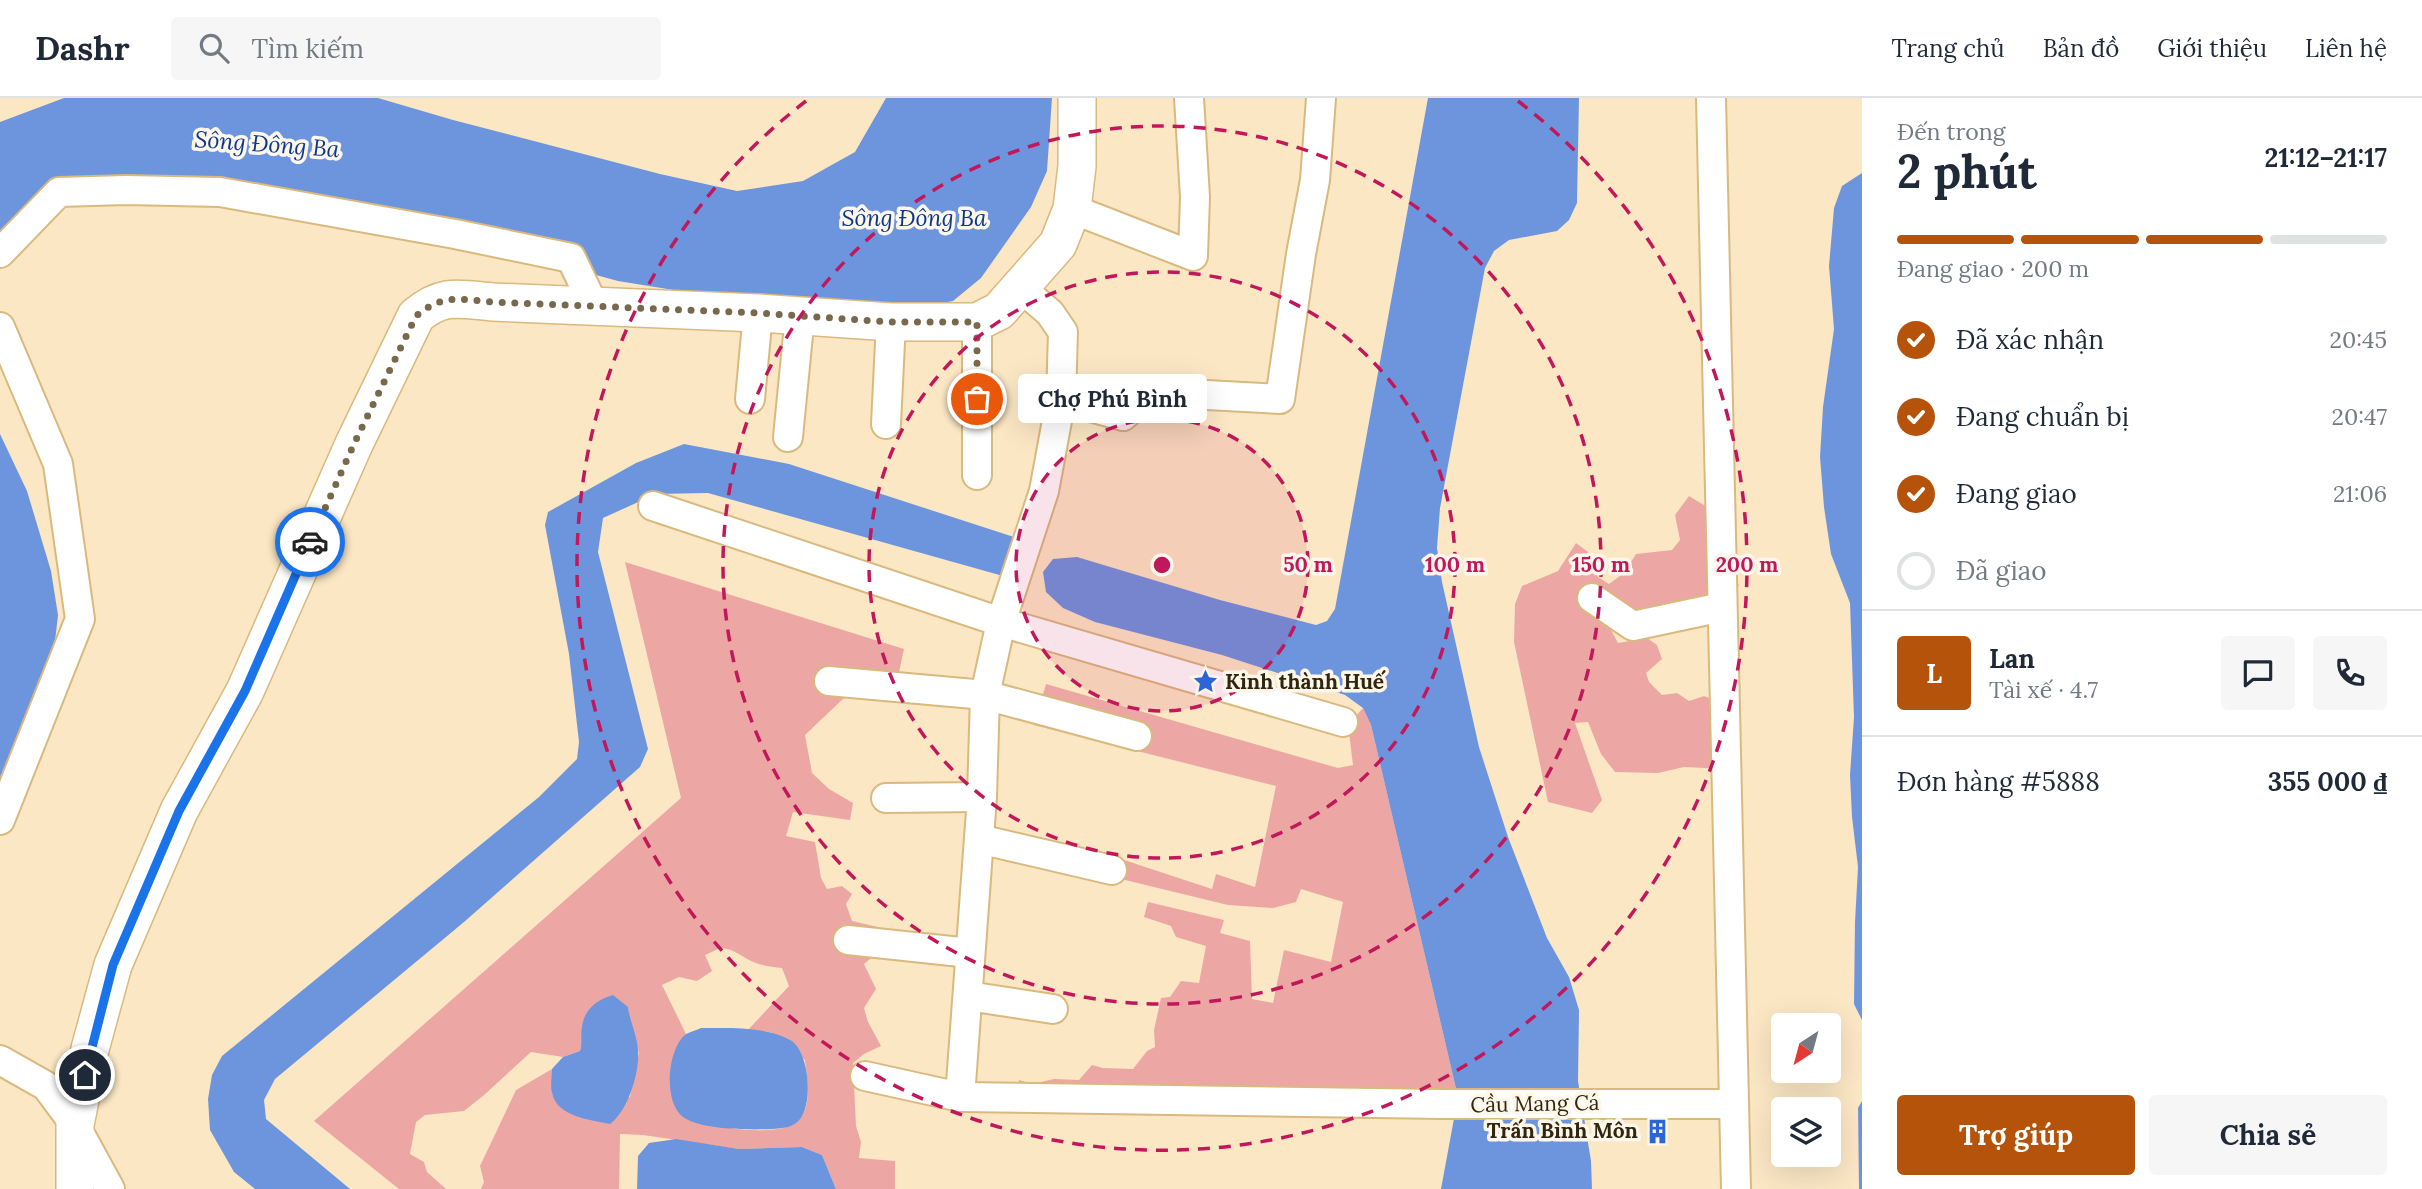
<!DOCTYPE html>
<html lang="vi">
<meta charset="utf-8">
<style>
:root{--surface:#fff;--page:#f6f6f7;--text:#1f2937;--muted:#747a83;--line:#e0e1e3;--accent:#b45309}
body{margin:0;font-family:Lora,serif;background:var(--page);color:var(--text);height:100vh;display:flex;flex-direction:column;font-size:26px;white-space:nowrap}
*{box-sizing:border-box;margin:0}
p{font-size:23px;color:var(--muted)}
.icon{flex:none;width:38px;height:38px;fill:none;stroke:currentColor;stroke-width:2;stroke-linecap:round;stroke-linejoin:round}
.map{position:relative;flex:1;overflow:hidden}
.side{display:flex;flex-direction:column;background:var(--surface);width:560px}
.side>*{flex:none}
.needle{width:46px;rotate:216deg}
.fabs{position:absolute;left:1771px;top:915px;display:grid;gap:14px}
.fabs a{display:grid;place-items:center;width:70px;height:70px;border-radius:7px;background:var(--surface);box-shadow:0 7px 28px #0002;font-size:35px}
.pin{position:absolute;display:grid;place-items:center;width:60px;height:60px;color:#fff;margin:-30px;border:4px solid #fff;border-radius:50%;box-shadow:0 2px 7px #0007}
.courier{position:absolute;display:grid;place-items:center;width:70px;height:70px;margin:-35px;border:5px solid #1a73e8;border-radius:50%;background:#fff;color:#222;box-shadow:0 2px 9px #0007}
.bubble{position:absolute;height:49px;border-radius:7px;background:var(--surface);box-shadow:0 7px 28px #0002;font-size:23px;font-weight:800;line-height:49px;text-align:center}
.headline em{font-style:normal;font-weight:800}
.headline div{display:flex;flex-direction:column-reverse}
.headline{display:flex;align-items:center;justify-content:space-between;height:119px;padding:0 35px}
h1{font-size:46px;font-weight:800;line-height:52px}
.bar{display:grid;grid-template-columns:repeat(4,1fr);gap:10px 7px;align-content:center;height:84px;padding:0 35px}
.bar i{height:9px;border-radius:5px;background:var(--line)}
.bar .active{background:var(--accent)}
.bar p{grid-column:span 4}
.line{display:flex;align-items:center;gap:18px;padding:0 35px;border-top:2px solid var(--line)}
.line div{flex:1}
.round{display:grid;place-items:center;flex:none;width:74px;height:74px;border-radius:7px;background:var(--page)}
ol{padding:0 35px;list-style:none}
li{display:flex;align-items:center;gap:21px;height:77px}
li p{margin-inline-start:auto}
li .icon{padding:7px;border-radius:50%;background:var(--accent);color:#fff;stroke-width:4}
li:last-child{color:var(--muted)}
li i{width:38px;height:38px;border:4px solid var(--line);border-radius:50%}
.button{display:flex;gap:14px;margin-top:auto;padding:14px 35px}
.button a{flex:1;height:80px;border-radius:7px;background:var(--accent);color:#fff;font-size:28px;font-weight:800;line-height:80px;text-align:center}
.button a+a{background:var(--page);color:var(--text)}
header{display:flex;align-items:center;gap:42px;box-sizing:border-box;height:98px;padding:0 35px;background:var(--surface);border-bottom:2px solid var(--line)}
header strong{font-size:33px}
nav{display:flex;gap:38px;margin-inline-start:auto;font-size:24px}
.search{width:490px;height:63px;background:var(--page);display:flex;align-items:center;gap:18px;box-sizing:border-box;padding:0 24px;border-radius:7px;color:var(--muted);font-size:26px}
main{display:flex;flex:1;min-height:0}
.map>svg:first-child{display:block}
.green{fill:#eca7a4;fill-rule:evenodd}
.water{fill:#6d95de}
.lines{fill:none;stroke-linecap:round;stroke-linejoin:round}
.minor-casing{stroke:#d9b97e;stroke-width:32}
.major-casing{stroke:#d9b97e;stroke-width:40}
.minor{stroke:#fff;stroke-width:28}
.major{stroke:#fff;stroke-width:37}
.done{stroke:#78694d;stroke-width:7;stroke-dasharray:0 12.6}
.route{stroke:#1a73e8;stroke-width:9}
.ring{fill:none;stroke:#c2185b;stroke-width:3.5;stroke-dasharray:12 9}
.labels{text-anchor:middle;stroke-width:7;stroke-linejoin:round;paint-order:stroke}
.poi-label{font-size:21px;font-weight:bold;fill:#32250d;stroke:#fdf6ea;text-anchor:start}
.street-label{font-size:21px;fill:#32250d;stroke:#fdf6ea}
.water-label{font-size:23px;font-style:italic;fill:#0c388c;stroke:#fdf6ea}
.centre{fill:#c2185b;stroke:#fdf6ea;stroke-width:3.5}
.ring-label{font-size:21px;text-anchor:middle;font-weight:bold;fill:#c2185b;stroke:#fdf6ea;stroke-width:7;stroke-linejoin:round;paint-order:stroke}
</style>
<header>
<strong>Dashr</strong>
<div class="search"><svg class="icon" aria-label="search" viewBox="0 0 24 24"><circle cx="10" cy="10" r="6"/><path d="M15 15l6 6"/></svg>Tìm kiếm</div>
<nav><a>Trang chủ</a><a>Bản đồ</a><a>Giới thiệu</a><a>Liên hệ</a></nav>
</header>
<main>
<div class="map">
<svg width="1862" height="1091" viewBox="0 0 1862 1091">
<rect width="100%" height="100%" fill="#fbe7c4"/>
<!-- green -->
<g class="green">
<path d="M1689,398L1712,412L1722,469L1739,487L1733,500L1738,515L1713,520L1640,515L1625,506L1607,514L1610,530L1618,545L1647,540L1657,547L1662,561L1646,575L1649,584L1662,597L1677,595L1689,603L1704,598L1722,605L1727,671L1684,669L1658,675L1615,674L1601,656L1588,624L1575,625L1602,702L1592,715L1548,704L1514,544L1515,506L1522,488L1558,473L1576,445L1592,457L1598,479L1609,486L1624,475L1636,456L1672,452L1680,442L1675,417Z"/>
<path d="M625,464L904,551L895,593L844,600L805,637L812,675L829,691L853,705L850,722L793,714L786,738L815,744L821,780L827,791L842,788L852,796L846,806L852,823L882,830L879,853L864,866L876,891L864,910L868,924L881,948L864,956L853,965L856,1028L861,1044L859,1060L895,1063V1091H836L822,1057L802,1049L739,1051L643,1037L620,1036L619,1091H481L484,1084L480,1068L516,992L552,971V997L630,999L639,955L630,923L628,909L582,929L583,944L580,953L563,959L531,954L484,997L464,1013L425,1017L416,1024L410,1056L424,1064L427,1074L446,1091H399L314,1023L681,700ZM720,850C733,851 737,855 747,861C758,867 770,869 782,870L789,888L748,932L770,934L805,962C807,979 812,1007 800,1021C783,1041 721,1029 698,1025L677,948L686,936L662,887L679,879L697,883L712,873L705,857Z"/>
<path d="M1046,586L1338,670L1353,667L1348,627L1363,610L1371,627L1458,999L1017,997L1019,982L1032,986L1054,981L1079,982L1092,967L1103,970L1133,971L1147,953L1155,949L1154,932L1161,900L1170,899L1181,883L1199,885L1206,848L1176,839L1171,828L1144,819L1148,804L1224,822L1220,835L1250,843L1252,901L1273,905L1284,852L1331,864L1343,804L1301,791L1296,804L1273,810L1228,807L1121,781L1124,762L1212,791L1216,776L1255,789L1276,688L1034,627Z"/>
</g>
<!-- water -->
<g class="water">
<path d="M64,0H378L453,22L660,76L737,93L803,83L855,54L886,0H1052L1047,73L1031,109L981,180L953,203L908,211L692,195L618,183L420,129L109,85L0,139V24Z"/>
<path d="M1428,0H1579L1577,105L1569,122L1557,133L1509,142L1494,153L1485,170L1440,410L1437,450L1442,484L1479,649L1508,739L1547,840L1569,879L1579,912L1578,983L1591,1063L1592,1091H1441L1458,999L1371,627L1363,610L1345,597L1222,557L1095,524L1063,510L1046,494L1043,474L1053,461L1077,459L1220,502L1316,527L1327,523L1335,511Z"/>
<path d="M1862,75V922L1854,906L1855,824L1858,769L1852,719L1850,677L1854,619L1850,505L1831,456L1824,409L1820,359L1823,309L1834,231L1829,168L1834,110L1842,88Z"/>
<path d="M0,336L27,393L51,473L58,517L53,561L0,717Z"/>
<path d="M684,346L789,366L1017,440L1003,478L708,395L656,396L603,420L598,454L648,651L640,669L464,824L275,981L264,1002L266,1021L350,1091H255L234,1074L210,1032L208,1001L212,977L222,958L539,699L577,661L579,644L569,556L545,427L548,414L636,365Z"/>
<path d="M613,897L628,909C630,924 637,937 638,952C640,974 628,1013 610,1026C591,1022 557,1019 552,995C550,988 552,979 552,971L563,959L580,953C583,944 580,938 582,929C584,911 598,901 613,897Z"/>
<path d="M701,930C729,930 764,928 790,942C809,952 813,1003 801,1020C794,1030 783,1030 772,1031C751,1032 701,1032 683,1019C663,1004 667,951 686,936C690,934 697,932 701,930Z"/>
<path d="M1862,1003V1091H1859L1858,1010Z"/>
<path d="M676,1041L739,1051L802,1049L822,1057L836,1091H637L638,1058L649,1045Z"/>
</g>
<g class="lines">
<defs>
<g id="minor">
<path d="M1711,0L1736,1091"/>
<path d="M1072,111L1193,158L1195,99L1189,0"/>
<path d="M0,155L59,94L126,92L220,94L455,136L571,160L594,208"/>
<path d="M977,224V377"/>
<path d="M0,229L58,366L80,521L0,722"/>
<path d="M750,301L758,215"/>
<path d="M1061,301L1123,318L1151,294L1280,301L1301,156L1315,82L1321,0"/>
<path d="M886,326L891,224"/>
<path d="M788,339L800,217"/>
<path d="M653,408L1001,524L1343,624"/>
<path d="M1592,500L1633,528L1722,509"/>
<path d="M829,583L985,597L1137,638"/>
<path d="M886,700L982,699"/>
<path d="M979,741L1112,772"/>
<path d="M848,842L970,855"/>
<path d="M968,898L1053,911"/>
<path d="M0,962L46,988L75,1027L110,1091"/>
<path d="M865,978L960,999L1443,1006H1734"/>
<path d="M960,999L982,699L985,597L1001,524L1044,393L1061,301L1063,234L1050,215L1021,190"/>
</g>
<path id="major" d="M75,1091V1027L90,951L113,867L179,713L245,593L354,346L416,218C443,195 459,201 493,204L758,215L891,224H977L999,213L1058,146L1072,111L1077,68V0"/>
</defs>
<!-- minor casing -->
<use href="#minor" class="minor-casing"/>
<!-- major casing -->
<use href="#major" class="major-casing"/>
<!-- minor -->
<use href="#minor" class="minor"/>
<!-- major -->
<use href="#major" class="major"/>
</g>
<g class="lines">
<!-- done -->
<path class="done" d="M310,444L354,346L416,218C442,196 460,201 492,204L758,215L891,224H977V301"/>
<!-- route -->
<path class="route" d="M85,977L113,867L179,713L245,593L310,444"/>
</g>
<!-- distance rings -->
<circle cx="1162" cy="467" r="146" fill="#c2185b" fill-opacity=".12"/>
<g class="ring">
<circle cx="1162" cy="467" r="146"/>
<circle cx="1162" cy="467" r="293"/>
<circle cx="1162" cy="467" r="439"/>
<path d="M1518 3A585 585 0 1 1 806 3"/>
</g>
<!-- icons -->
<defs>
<symbol id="sight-bare" viewBox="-9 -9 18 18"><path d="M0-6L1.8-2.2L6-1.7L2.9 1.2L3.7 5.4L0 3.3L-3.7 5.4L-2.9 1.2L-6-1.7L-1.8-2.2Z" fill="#2c66d4" stroke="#fdf6ea" stroke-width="2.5" paint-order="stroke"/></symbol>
<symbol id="building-bare" viewBox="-9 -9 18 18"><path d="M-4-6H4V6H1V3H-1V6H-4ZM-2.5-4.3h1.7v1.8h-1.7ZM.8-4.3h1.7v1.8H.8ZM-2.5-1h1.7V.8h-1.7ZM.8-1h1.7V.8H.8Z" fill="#2c66d4" stroke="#fdf6ea" stroke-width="2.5" paint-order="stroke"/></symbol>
</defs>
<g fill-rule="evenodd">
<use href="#sight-bare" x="1188" y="566" width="35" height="35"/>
<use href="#building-bare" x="1640" y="1016" width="35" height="35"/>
</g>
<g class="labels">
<!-- poi labels -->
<g class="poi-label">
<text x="1225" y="591">Kinh thành Huế</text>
<text x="1638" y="1040" text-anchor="end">Trấn Bình Môn</text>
</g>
<!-- street labels -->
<g class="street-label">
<text transform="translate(1535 1006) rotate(-1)" y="7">Cầu Mang Cá</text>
</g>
<!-- water labels -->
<g class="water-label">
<text transform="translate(267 46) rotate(4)" y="8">Sông Đông Ba</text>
<text x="914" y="128">Sông Đông Ba</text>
</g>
</g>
<circle cx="1162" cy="467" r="10" class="centre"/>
<g class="ring-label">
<text x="1308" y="474">50 m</text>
<text x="1455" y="474">100 m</text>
<text x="1601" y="474">150 m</text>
<text x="1747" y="474">200 m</text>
</g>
</svg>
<div class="fabs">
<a><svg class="needle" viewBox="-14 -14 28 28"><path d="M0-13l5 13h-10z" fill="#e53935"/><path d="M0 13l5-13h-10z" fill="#747a83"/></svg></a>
<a><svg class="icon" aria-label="layers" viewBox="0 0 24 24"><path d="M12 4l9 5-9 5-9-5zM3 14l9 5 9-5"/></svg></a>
</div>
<div class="pin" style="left:977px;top:301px;background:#ea580c"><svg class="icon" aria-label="bag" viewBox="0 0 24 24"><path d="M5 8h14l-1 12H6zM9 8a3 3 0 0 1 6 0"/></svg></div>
<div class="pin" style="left:85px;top:977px;background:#1f2937"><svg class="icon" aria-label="home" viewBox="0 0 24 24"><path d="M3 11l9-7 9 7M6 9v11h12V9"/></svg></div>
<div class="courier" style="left:310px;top:444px"><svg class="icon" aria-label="car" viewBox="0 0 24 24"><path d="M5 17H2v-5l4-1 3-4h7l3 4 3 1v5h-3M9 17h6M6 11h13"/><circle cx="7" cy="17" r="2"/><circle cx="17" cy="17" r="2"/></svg></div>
<div class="bubble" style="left:1018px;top:276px;width:189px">Chợ Phú Bình</div>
</div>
<section class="side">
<div class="headline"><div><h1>2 phút</h1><p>Đến trong</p></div><em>21:12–21:17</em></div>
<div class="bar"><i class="active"></i><i class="active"></i><i class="active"></i><i></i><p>Đang giao · 200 m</p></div>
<ol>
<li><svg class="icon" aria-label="check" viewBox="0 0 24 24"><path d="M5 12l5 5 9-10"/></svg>Đã xác nhận<p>20:45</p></li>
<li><svg class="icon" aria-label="check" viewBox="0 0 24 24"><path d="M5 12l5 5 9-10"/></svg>Đang chuẩn bị<p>20:47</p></li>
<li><svg class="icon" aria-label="check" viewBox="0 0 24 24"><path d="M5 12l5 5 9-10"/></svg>Đang giao<p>21:06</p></li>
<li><i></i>Đã giao</li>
</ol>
<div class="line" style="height:126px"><b class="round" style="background:var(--accent);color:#fff">L</b><div><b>Lan</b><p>Tài xế · 4.7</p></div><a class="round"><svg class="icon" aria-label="chat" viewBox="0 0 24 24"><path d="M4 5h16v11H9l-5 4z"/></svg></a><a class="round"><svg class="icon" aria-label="phone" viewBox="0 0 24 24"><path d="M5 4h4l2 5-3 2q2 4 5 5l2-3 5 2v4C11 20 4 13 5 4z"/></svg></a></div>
<div class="line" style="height:91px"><div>Đơn hàng #5888</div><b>355 000 ₫</b></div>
<div class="button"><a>Trợ giúp</a><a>Chia sẻ</a></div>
</section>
</main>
